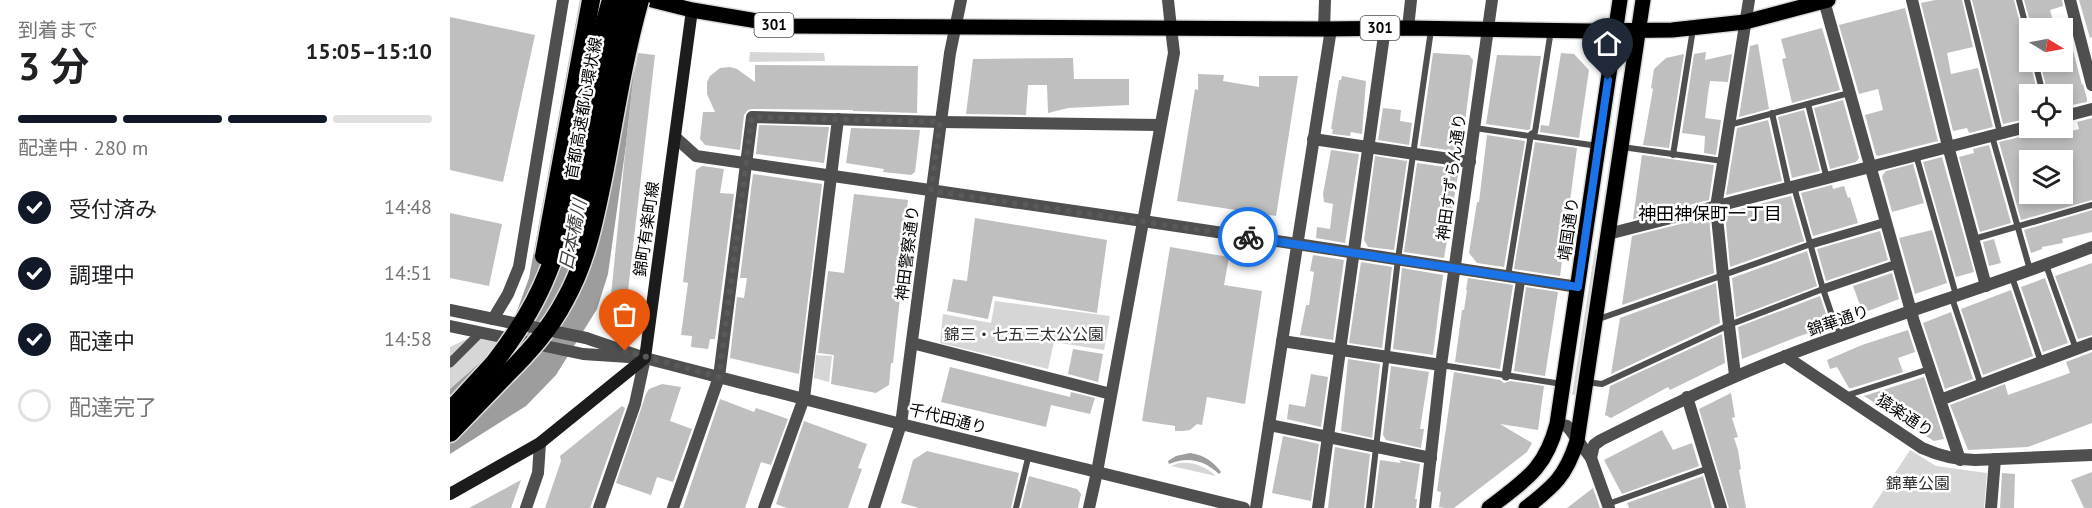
<!DOCTYPE html>
<html lang="ja">
<meta charset="utf-8">
<style>
:root{--surface:#fff;--page:#f6f6f6;--text:#202124;--muted:#757577;--line:#e0e0e0;--accent:#111827}
body{margin:0;font-family:"PT Sans","Noto Sans JP",sans-serif;background:var(--page);color:var(--text);height:100vh;display:flex;flex-direction:column;font-size:22px;white-space:nowrap}
*{box-sizing:border-box;margin:0}
p{font-size:20px;color:var(--muted)}
.icon{flex:none;width:33px;height:33px;fill:none;stroke:currentColor;stroke-width:2;stroke-linecap:round;stroke-linejoin:round}
.map{position:relative;flex:1;overflow:hidden}
.details{display:flex;flex-direction:column;background:var(--surface);width:450px}
.details>*{flex:none}
.needle{width:39px;rotate:100deg}
.controls{position:absolute;left:1569px;top:18px;display:grid;gap:12px}
.controls a{display:grid;place-items:center;width:54px;height:54px;border-radius:0px;background:var(--surface);box-shadow:0 3px 9px #0003;font-size:30px}
.pin{position:absolute;display:grid;place-items:center;width:51px;height:51px;color:#fff;margin:-62px -26px;border-radius:50% 50% 50% 0;rotate:-45deg;box-shadow:0 0 6px #0007}
.pin .icon{rotate:45deg}
.courier{position:absolute;display:grid;place-items:center;width:60px;height:60px;margin:-30px;border:4px solid #1a73e8;border-radius:50%;background:#fff;color:#222;box-shadow:0 2px 8px #0007}
.head em{font-style:normal;font-weight:700}
.head div{display:flex;flex-direction:column-reverse}
.head{display:flex;align-items:center;justify-content:space-between;height:102px;padding:0 18px}
h1{font-size:39px;font-weight:700;line-height:45px}
.bar{display:grid;grid-template-columns:repeat(4,1fr);gap:9px 6px;align-content:center;height:72px;padding:0 18px}
.bar i{height:8px;border-radius:4px;background:var(--line)}
.bar .selected{background:var(--accent)}
.bar p{grid-column:span 4}
ol{padding:0 18px;list-style:none}
li{display:flex;align-items:center;gap:18px;height:66px}
li p{margin-inline-start:auto}
li .icon{padding:6px;border-radius:50%;background:var(--accent);color:#fff;stroke-width:4}
li:last-child{color:var(--muted)}
li i{width:33px;height:33px;border:3px solid var(--line);border-radius:50%}
main{display:flex;flex:1;min-height:0}
.map>svg:first-child{display:block}
.green{fill:#d6d6d6}
.water{fill:#9d9d9d}
.building{fill:#bfbfbf;fill-rule:evenodd}
.lines{fill:none;stroke-linecap:round;stroke-linejoin:round}
.primary-casing{stroke:#dbdbdb;stroke-width:18}
.motorway-casing{stroke:#dbdbdb;stroke-width:21}
.service{stroke:#4f4f4f;stroke-width:6}
.pedestrian{stroke:#4f4f4f;stroke-width:9}
.minor{stroke:#4f4f4f;stroke-width:12}
.tertiary{stroke:#4f4f4f;stroke-width:12}
.secondary{stroke:#1c1c1c;stroke-width:12}
.primary{stroke:#000;stroke-width:15}
.motorway{stroke:#000;stroke-width:18}
.motorway-bridge-casing{stroke:#dbdbdb;stroke-width:21;stroke-linecap:butt}
.tertiary-bridge{stroke:#4f4f4f;stroke-width:12}
.motorway-bridge{stroke:#000;stroke-width:18}
.done{stroke:#595959;stroke-width:6;stroke-dasharray:0 10.8}
.route{stroke:#1a73e8;stroke-width:8}
.labels{text-anchor:middle;stroke-width:5;stroke-linejoin:round;paint-order:stroke}
.shield{fill:#fff;stroke:#4c4c4c;stroke-width:1.5}
.shield-label{font-size:15px;font-weight:bold;fill:#000}
.street-label{font-size:16px;fill:#000;stroke:#fff}
.park-label{font-size:16px;fill:#2d2d2d;stroke:#fff}
.neighbourhood-label{font-size:18px;fill:#000;stroke:#fff}
.water-label{font-size:18px;font-style:italic;fill:#3e3e3e;stroke:#fff}
</style>
<main>
<section class="details">
<div class="head"><div><h1>3 分</h1><p>到着まで</p></div><em>15:05–15:10</em></div>
<div class="bar"><i class="selected"></i><i class="selected"></i><i class="selected"></i><i></i><p>配達中 · 280 m</p></div>
<ol>
<li><svg class="icon" aria-label="check" viewBox="0 0 24 24"><path d="M5 12l5 5 9-10"/></svg>受付済み<p>14:48</p></li>
<li><svg class="icon" aria-label="check" viewBox="0 0 24 24"><path d="M5 12l5 5 9-10"/></svg>調理中<p>14:51</p></li>
<li><svg class="icon" aria-label="check" viewBox="0 0 24 24"><path d="M5 12l5 5 9-10"/></svg>配達中<p>14:58</p></li>
<li><i></i>配達完了</li>
</ol>
</section>
<div class="map">
<svg width="1642" height="508" viewBox="0 0 1642 508">
<rect width="100%" height="100%" fill="#fff"/>
<!-- green -->
<g class="green">
<path d="M300,52L374,53L375,61L299,62Z"/>
<path d="M1171,84L1173,85L1151,227L1150,226Z"/>
<path d="M1145,249L1147,250L1125,395H1122Z"/>
<path d="M545,301L660,316L654,350L604,342L598,369L490,343L493,314L541,323Z"/>
<path d="M29,333L51,344L0,389V347Z"/>
<path d="M366,355L382,356L379,382L364,378Z"/>
<path d="M1460,450L1486,466L1537,473L1534,508H1422Z"/>
<path d="M729,463C744,462 754,466 766,476L721,466Z"/>
</g>
<!-- water -->
<g class="water">
<path d="M130,0H197L185,64L176,145L158,274L147,309L106,375L76,406L0,454V389L51,344L67,311L79,278Z"/>
<path d="M740,453C754,455 763,461 771,472L769,474C754,460 738,456 719,464L718,461L726,456Z"/>
</g>
<!-- building -->
<g class="building">
<path d="M1485,0H1512L1523,47L1497,53L1501,74L1528,68L1543,127L1519,133L1517,128L1503,131L1471,3Z"/>
<path d="M1522,0H1564L1588,94H1580V118L1553,124Z"/>
<path d="M1574,0H1612L1613,6L1600,10L1605,28H1582Z"/>
<path d="M1629,0H1642V37L1640,38Z"/>
<path d="M1455,8L1488,141L1428,156L1426,155L1415,115L1433,110L1428,89L1409,94L1389,25Z"/>
<path d="M0,17L85,35L53,182L0,170Z"/>
<path d="M1616,23L1632,85L1633,84L1637,99V102L1612,107V94H1598L1590,62H1612V24Z"/>
<path d="M1372,28L1390,90L1342,103L1332,59L1336,58L1331,39Z"/>
<path d="M1308,44L1319,109L1289,117L1300,46Z"/>
<path d="M1256,52L1255,60L1282,54L1278,82L1260,81L1258,93L1255,118L1271,120L1266,155L1254,153L1255,136L1232,133L1244,54Z"/>
<path d="M188,53L205,55L176,308L160,306L177,134L183,79Z"/>
<path d="M983,53L1019,55L1023,60L1011,152L970,146Z"/>
<path d="M1111,53L1124,54L1139,70L1129,138L1090,132L1091,125L1099,126Z"/>
<path d="M1234,54L1219,148L1193,145L1203,89L1201,88L1204,69L1216,58Z"/>
<path d="M1047,55L1091,56L1080,129L1077,130L1036,124Z"/>
<path d="M623,58L624,79H679V105L618,108L598,113L597,85H578L576,115L516,114L523,59Z"/>
<path d="M305,65L468,66L467,113L403,111V110L302,109L298,110L294,115L290,150L255,145L250,139L253,112H265L257,94V82L260,76L270,68L280,67L287,69L305,82Z"/>
<path d="M748,74L774,75L773,81L809,87V76H848L826,216L727,201L745,89L748,90Z"/>
<path d="M892,76L916,81L912,134L901,132L900,136L882,134L883,129H881L889,80H891Z"/>
<path d="M1393,100L1409,158L1406,162L1380,169L1364,108Z"/>
<path d="M933,108L951,110L950,121L962,123L959,145L928,140Z"/>
<path d="M1354,110L1370,171L1342,178L1328,117Z"/>
<path d="M1642,118V200L1571,220L1549,142L1582,134L1583,138L1599,133L1600,137L1629,129L1627,122ZM1580,160H1612V194H1580Z"/>
<path d="M1318,120L1332,181L1276,195L1287,128Z"/>
<path d="M309,125L379,127L374,163L306,154Z"/>
<path d="M401,128L470,130L465,172L461,175L433,172L434,169L396,163Z"/>
<path d="M1037,135L1075,141L1054,267L1027,263L1019,253L1027,202H1029Z"/>
<path d="M1085,142L1127,148L1110,276L1064,269Z"/>
<path d="M1539,145L1561,223L1530,232L1509,157L1524,153L1523,149Z"/>
<path d="M881,150L909,154L895,243L866,238L867,227L880,229L883,204L874,202L873,194Z"/>
<path d="M1192,155L1264,165L1259,200L1183,219Z"/>
<path d="M925,156L957,161L944,250L918,247L914,240Z"/>
<path d="M1492,157L1524,272L1506,277L1473,162Z"/>
<path d="M967,163L1009,169L994,258L954,252Z"/>
<path d="M1463,164L1474,203L1442,212L1432,176L1436,171Z"/>
<path d="M252,166L274,169L270,193L284,194L265,339H260L258,349L241,347L242,336L231,335L238,283L233,282L245,180L246,170Z"/>
<path d="M303,174L372,184L349,374L280,358L287,297L294,298L297,278H290Z"/>
<path d="M1382,185L1383,189L1394,186L1398,198L1400,197L1408,223L1363,236L1351,193Z"/>
<path d="M404,194L458,200L448,278L452,279L443,363H441L439,385L426,393L381,384L384,355L368,353L378,271L394,273Z"/>
<path d="M1341,196L1354,241L1280,267L1275,213Z"/>
<path d="M1642,210V232L1612,239L1613,243L1592,247V249L1581,253L1574,230Z"/>
<path d="M0,213L52,224L39,286L0,278Z"/>
<path d="M1259,217L1264,273L1172,305L1182,236Z"/>
<path d="M525,218L657,240L647,313L543,296L538,319L497,311L503,279L517,281Z"/>
<path d="M1482,230L1497,283L1465,294L1449,238Z"/>
<path d="M1430,231L1438,260L1376,281L1367,249Z"/>
<path d="M1544,239L1551,263L1539,266L1533,242Z"/>
<path d="M720,247L779,257L774,285L812,291L795,404L757,397L752,425L747,424L740,430L733,431H725V426L692,421Z"/>
<path d="M1357,251L1367,286L1286,317L1282,278Z"/>
<path d="M863,255L894,260L883,340L850,335L856,305H859L864,272L860,271Z"/>
<path d="M911,262L942,267L932,348L899,343Z"/>
<path d="M1642,263V335L1628,339L1605,276Z"/>
<path d="M952,268L993,275L983,355L943,349Z"/>
<path d="M1442,273L1449,299L1413,313L1403,286Z"/>
<path d="M1018,278L1063,285L1050,369L1005,362L1012,310H1014L1017,290H1016Z"/>
<path d="M1595,278L1618,343L1593,352L1571,287Z"/>
<path d="M1266,283L1270,323L1161,374L1170,318Z"/>
<path d="M1076,287L1108,292L1095,376L1064,371Z"/>
<path d="M1561,290L1583,356L1533,375L1511,309Z"/>
<path d="M1370,296L1380,326L1347,337L1292,359L1288,327Z"/>
<path d="M1501,312L1523,379L1495,389L1473,323Z"/>
<path d="M1458,330L1465,352L1448,358L1453,372L1402,388H1399L1387,367L1380,369L1377,360L1412,345Z"/>
<path d="M1272,334L1275,363L1220,390L1218,387L1161,418L1155,415L1160,386Z"/>
<path d="M623,349L653,354L648,382L618,374Z"/>
<path d="M1642,352V423L1578,447L1518,450L1500,405L1555,384L1558,395L1620,373L1616,362Z"/>
<path d="M898,359L930,364L922,438L891,431Z"/>
<path d="M941,366L979,372L970,429H974L971,448L936,440L933,435Z"/>
<path d="M500,367L620,397L621,392L645,398L640,414L601,405L596,427L491,402Z"/>
<path d="M1004,372L1050,380L1054,383L1060,381L1094,386L1088,430L1050,424L1082,443L1077,452L1004,508H995L989,507L991,492L987,491Z"/>
<path d="M861,374L878,377L871,427L837,419L839,404L855,407Z"/>
<path d="M1474,377L1494,439L1484,441L1414,396Z"/>
<path d="M212,384L231,387L220,421L242,429L223,482L207,477L201,495L166,483L196,394L199,389Z"/>
<path d="M1281,393L1285,417L1282,418L1288,437L1284,438L1288,450L1291,469L1289,470L1296,508H1279L1249,409Z"/>
<path d="M270,399L304,412L306,408L338,419L321,465L311,462L295,508H233Z"/>
<path d="M172,406L175,408L140,508H95L111,461L110,456Z"/>
<path d="M354,421L417,444L408,468L412,469L398,508H337L326,504Z"/>
<path d="M1212,430L1223,450L1242,443L1249,466L1172,494L1154,460Z"/>
<path d="M833,436L869,444L861,501L822,493Z"/>
<path d="M885,447L920,454L914,508H878Z"/>
<path d="M477,451L569,473L561,508H469L451,503L463,460Z"/>
<path d="M930,460L951,463L949,460L970,464L965,499H967L966,508H924Z"/>
<path d="M1642,472V508H1634L1621,480Z"/>
<path d="M1552,473L1565,474L1564,508H1550Z"/>
<path d="M579,476L627,489L631,494L628,508H571Z"/>
<path d="M1253,476L1262,508H1179L1177,503Z"/>
<path d="M71,480L61,508H19Z"/>
<path d="M1143,488L1150,508H1117Z"/>
</g>
<g class="lines">
<defs>
<g id="primary">
<path d="M202,0L242,10L337,26L874,29L958,28L1139,31L1222,30L1295,22L1378,0"/>
<path d="M1039,508C1075,480 1095,470 1107,424L1170,0"/>
<path d="M1076,508C1104,486 1116,476 1127,441L1193,0"/>
</g>
<g id="motorway">
<path d="M0,411L44,363"/>
<path d="M0,433L56,375"/>
</g>
</defs>
<!-- primary casing -->
<use href="#primary" class="primary-casing"/>
<!-- motorway casing -->
<use href="#motorway" class="motorway-casing"/>
<!-- service -->
<g class="service">
<path d="M1517,0L1550,133"/>
<path d="M1569,0L1580,41"/>
<path d="M1585,62L1593,94"/>
<path d="M1358,104L1377,179"/>
<path d="M1322,113L1339,189"/>
<path d="M1279,125L1399,93"/>
<path d="M1025,128L1148,146"/>
<path d="M1542,136L1580,270"/>
<path d="M1172,147L1273,161"/>
<path d="M1223,155L1243,29"/>
<path d="M1466,155L1506,295"/>
<path d="M1344,187L1373,289L1389,336"/>
<path d="M1524,239L1642,205"/>
<path d="M1596,265L1626,349"/>
<path d="M1058,276L1081,134L1085,132L1101,30"/>
<path d="M1562,277L1591,362"/>
<path d="M1502,298L1531,385"/>
<path d="M1146,320L1361,244"/>
<path d="M991,365L1112,384"/>
<path d="M1136,382L1152,384L1279,325L1373,289"/>
<path d="M1395,396L1479,369"/>
<path d="M1158,504L1259,468"/>
<path d="M566,508L579,454"/>
<path d="M919,508L948,259L981,30"/>
</g>
<!-- pedestrian -->
<g class="pedestrian">
<path d="M1361,244L1436,222"/>
<path d="M1373,289L1447,264"/>
<path d="M0,363L30,333"/>
<path d="M1056,376L1071,278"/>
</g>
<!-- minor -->
<g class="minor">
<path d="M718,0L721,28"/>
<path d="M1462,0L1498,146L1536,286"/>
<path d="M1620,0L1642,85"/>
<path d="M1374,1L1464,322L1510,460"/>
<path d="M958,28L961,0"/>
<path d="M874,29L875,0"/>
<path d="M1612,117L1642,109"/>
<path d="M225,137L246,156L693,221"/>
<path d="M863,139L1020,162"/>
<path d="M1158,234L1580,126"/>
<path d="M847,244L1128,287"/>
<path d="M43,319L58,294L69,267L113,0"/>
<path d="M832,341L991,365"/>
<path d="M462,343L661,394"/>
<path d="M1335,356L1472,448C1490,456 1506,460 1525,460L1642,455"/>
<path d="M1285,375L1273,276L1266,207L1299,0"/>
<path d="M1237,397L1271,508"/>
<path d="M1490,400L1642,343"/>
<path d="M1107,424L1117,426L1141,458L1159,508"/>
<path d="M819,425L981,458"/>
<path d="M1141,458L1144,445L1151,440C1211,410 1271,381 1333,357C1435,317 1540,287 1642,247"/>
<path d="M76,508L88,473L90,443"/>
<path d="M149,508L185,404L195,358"/>
<path d="M223,508L269,377L302,117L491,122L709,125"/>
<path d="M314,508L354,398L388,119"/>
<path d="M639,508L647,472"/>
<path d="M868,508L935,28"/>
<path d="M975,508L991,365L1042,0"/>
<path d="M1541,508L1545,459"/>
</g>
<!-- tertiary -->
<g class="tertiary">
<path d="M693,221L847,244"/>
<path d="M0,310L58,322"/>
<path d="M0,326L133,354L179,357"/>
<path d="M136,338L195,358L451,424L794,508"/>
<path d="M647,472L724,53L721,28"/>
<path d="M424,508L451,424L500,53L511,0"/>
<path d="M806,508L881,29"/>
</g>
<!-- secondary -->
<path class="secondary" d="M0,494L90,443L195,358L242,10"/>
<!-- primary -->
<use href="#primary" class="primary"/>
<!-- motorway -->
<use href="#motorway" class="motorway"/>
<defs>
<g id="motorway-bridge">
<path d="M94,256L141,0"/>
<path d="M122,257L135,203L173,0"/>
<path d="M44,363C66,335 85,305 98,272C111,241 117,208 124,175C135,117 144,57 161,0"/>
<path d="M56,375C79,352 100,329 115,300C137,261 145,218 154,174C165,116 174,57 190,0"/>
</g>
</defs>
<!-- motorway-bridge casing -->
<use href="#motorway-bridge" class="motorway-bridge-casing"/>
<!-- tertiary-bridge -->
<path class="tertiary-bridge" d="M58,322L136,338"/>
<!-- motorway-bridge -->
<use href="#motorway-bridge" class="motorway-bridge"/>
</g>
<g class="lines">
<!-- done -->
<path class="done" d="M175,351L269,377L302,117L490,122L481,191L798,237"/>
<!-- route -->
<path class="route" d="M798,237L1128,287L1158,80"/>
</g>
<g class="labels">
<!-- shield labels -->
<g class="shield">
<rect x="304.5" y="13" width="39" height="24" rx="4.5"/>
<rect x="910.5" y="16" width="39" height="24" rx="4.5"/>
</g>
<g class="shield-label">
<text x="324" y="30">301</text>
<text x="930" y="33">301</text>
</g>
<!-- street labels -->
<g class="street-label">
<text transform="translate(133 108) rotate(-80)" y="6">首都高速都心環状線</text>
<text transform="translate(1001 177) rotate(-82)" y="6">神田すずらん通り</text>
<text transform="translate(196 229) rotate(-82)" y="6">錦町有楽町線</text>
<text transform="translate(1118 229) rotate(-82)" y="6">靖国通り</text>
<text transform="translate(457 253) rotate(-83)" y="6">神田警察通り</text>
<text transform="translate(1388 320) rotate(-19)" y="6">錦華通り</text>
<text transform="translate(1455 415) rotate(33)" y="6">猿楽通り</text>
<text transform="translate(498 418) rotate(14)" y="6">千代田通り</text>
</g>
<!-- park labels -->
<g class="park-label">
<text x="574" y="340">錦三・七五三太公公園</text>
<text x="1468" y="489">錦華公園</text>
</g>
<!-- neighbourhood labels -->
<g class="neighbourhood-label">
<text x="1260" y="220">神田神保町一丁目</text>
</g>
<!-- water labels -->
<g class="water-label">
<text transform="translate(123 235) rotate(-78)" y="6">日本橋川</text>
</g>
</g>
</svg>
<div class="controls">
<a><svg class="needle" viewBox="-14 -14 28 28"><path d="M0-13l5 13h-10z" fill="#e53935"/><path d="M0 13l5-13h-10z" fill="#757577"/></svg></a>
<a><svg class="icon" aria-label="locate" viewBox="0 0 24 24"><circle cx="12" cy="12" r="6"/><path d="M12 2v4M12 18v4M2 12h4M18 12h4"/></svg></a>
<a><svg class="icon" aria-label="layers" viewBox="0 0 24 24"><path d="M12 4l9 5-9 5-9-5zM3 14l9 5 9-5"/></svg></a>
</div>
<div class="pin" style="left:175px;top:351px;background:#ea580c"><svg class="icon" aria-label="bag" viewBox="0 0 24 24"><path d="M5 8h14l-1 12H6zM9 8a3 3 0 0 1 6 0"/></svg></div>
<div class="pin" style="left:1158px;top:80px;background:#1f2937"><svg class="icon" aria-label="home" viewBox="0 0 24 24"><path d="M3 11l9-7 9 7M6 9v11h12V9"/></svg></div>
<div class="courier" style="left:798px;top:237px"><svg class="icon" aria-label="bike" viewBox="0 0 24 24"><circle cx="6" cy="16" r="4"/><circle cx="18" cy="16" r="4"/><path d="M6 16l4-8h5l3 8M10 8l3 8H6M13 5h3"/></svg></div>
</div>
</main>
